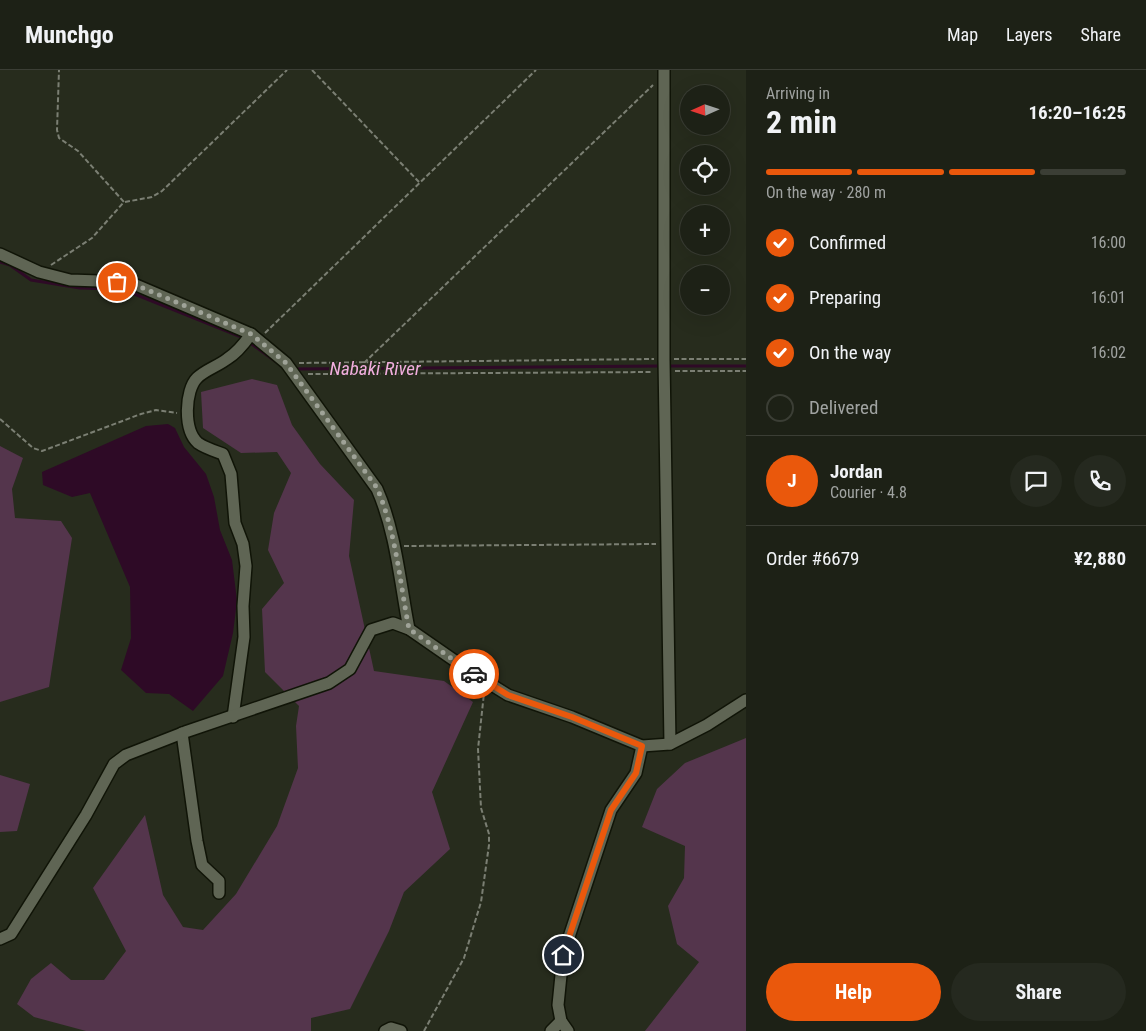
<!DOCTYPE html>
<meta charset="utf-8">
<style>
:root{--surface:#1d2116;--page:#25291f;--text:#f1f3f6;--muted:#a0a3a1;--line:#3b3e35;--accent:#ea580c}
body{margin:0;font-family:"Roboto Condensed",sans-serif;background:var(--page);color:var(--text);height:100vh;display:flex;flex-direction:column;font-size:19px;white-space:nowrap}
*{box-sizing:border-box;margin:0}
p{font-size:16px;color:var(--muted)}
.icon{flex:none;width:28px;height:28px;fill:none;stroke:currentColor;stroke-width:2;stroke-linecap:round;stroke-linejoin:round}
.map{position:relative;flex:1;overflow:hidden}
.panel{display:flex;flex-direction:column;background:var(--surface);width:400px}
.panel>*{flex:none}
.needle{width:32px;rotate:267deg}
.tools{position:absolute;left:680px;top:15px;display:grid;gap:10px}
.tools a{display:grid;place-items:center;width:50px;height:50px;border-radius:50%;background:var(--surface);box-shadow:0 5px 20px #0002,0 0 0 1px var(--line);font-size:25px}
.pin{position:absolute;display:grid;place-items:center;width:42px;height:42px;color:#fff;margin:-21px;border:2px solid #fff;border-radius:50%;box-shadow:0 1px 5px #0007}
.courier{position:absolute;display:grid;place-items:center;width:50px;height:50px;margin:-25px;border:4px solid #ea580c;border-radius:50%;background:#fff;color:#222;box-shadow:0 1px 6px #0007}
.overview em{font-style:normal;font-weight:700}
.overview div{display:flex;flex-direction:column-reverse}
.overview{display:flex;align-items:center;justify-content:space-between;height:85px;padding:0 20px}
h1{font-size:32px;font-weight:700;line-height:38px}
.bar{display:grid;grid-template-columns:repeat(4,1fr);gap:8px 5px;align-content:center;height:60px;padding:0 20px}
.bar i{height:6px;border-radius:4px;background:var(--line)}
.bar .current{background:var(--accent)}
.bar p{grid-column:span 4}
.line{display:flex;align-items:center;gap:12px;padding:0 20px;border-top:1px solid var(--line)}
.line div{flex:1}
.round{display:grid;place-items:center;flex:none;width:52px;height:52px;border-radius:26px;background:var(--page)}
ol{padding:0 20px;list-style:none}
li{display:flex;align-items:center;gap:15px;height:55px}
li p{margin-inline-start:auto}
li .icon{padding:5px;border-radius:50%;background:var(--accent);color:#fff;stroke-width:4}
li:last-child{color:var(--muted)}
li i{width:28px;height:28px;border:2px solid var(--line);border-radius:50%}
.cta{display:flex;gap:10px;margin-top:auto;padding:10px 20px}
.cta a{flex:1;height:58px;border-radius:30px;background:var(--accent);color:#fff;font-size:20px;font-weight:700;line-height:58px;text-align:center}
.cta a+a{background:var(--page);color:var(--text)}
header{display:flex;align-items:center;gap:30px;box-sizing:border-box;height:70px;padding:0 25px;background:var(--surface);border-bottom:1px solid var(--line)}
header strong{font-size:24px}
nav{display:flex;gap:28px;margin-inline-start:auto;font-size:18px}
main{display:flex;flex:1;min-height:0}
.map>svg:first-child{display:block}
.green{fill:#54354c}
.water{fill:#2e0a26}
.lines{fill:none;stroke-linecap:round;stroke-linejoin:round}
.stream{stroke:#2e0a26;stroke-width:3}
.street-casing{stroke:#101407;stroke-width:14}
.path{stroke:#7b7f73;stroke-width:2;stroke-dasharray:5 2.5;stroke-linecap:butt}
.street{stroke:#5f6554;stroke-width:11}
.done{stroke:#9fa398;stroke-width:5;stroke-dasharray:0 9}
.route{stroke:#ea580c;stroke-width:6}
.labels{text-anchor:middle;stroke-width:4;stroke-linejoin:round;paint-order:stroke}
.water-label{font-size:19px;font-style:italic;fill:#f1aede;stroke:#272c1d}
</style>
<header>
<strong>Munchgo</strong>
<nav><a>Map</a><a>Layers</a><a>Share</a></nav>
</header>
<main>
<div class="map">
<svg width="746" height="961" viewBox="0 0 746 961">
<rect width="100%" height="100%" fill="#272c1d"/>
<!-- green -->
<g class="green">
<path d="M252,309L277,315L292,355L320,394L354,430L349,486L374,601L444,611L473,632L432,722L450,779L404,822L389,861L350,939L311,948V961H86L34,947L17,934L31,909L51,893L71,910H104L126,881L93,818L145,745L163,825L183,857L203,860L236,824L277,756L298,698L296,656L299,636L265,602L262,539L284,513L268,480L274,443L291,403L277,382L241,383L203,358L201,322Z"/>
<path d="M0,376L23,388L12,419L15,448L61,451L72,468L49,617L0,632Z"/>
<path d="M746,668V961H645L699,892L677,874L668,836L684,808L685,776L642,757L657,719L685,693Z"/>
<path d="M0,705L30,714L17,761L0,762Z"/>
</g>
<!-- water -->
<path class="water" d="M168,354L175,358L184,377L206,404L214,427L220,460L232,490L237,531L233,563L223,606L193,641L169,624L146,623L121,600L131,568L130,517L90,423L72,427L43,415L42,402L146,356Z"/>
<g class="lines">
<!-- stream -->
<g class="stream">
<path d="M0,192L10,195L31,210L80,218L122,219L244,268"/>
<path d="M249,272L286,299"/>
<path d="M667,296H746"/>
<path d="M295,299L661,296"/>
</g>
<defs>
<g id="street">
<path d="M664,0V289L670,674"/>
<path d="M0,184L39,202L70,210L129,212L251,264L286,293L377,419C396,462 400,513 409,559"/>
<path d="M233,647L244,567L243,536L246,496L243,474L235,453L231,404L223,384C215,381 205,378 198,373C183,360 185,320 197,308C205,300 218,296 227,289C237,283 244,274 251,264"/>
<path d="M182,663L197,771L202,795L219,811V823"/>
<path d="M0,869L11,864L86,745L114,694L126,685L185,662L329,613L350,599L371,560L393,553L409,559L471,602L508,625L572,647L642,676L670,674L707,655L746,630"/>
<path d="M385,961L391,958L401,961"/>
<path d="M551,961L561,951"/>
<path d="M568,961L561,951L558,935L563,885L611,740L636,703L642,676"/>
</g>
</defs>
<!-- street casing -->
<use href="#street" class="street-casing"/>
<!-- path -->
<g class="path">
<path d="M312,0L419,112"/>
<path d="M125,132L152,127L162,121L287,0"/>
<path d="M51,195L92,168L124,132L78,81L59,68L57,60L59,0"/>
<path d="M265,263L536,0"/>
<path d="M674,289H746"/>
<path d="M299,293L654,289"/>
<path d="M364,293L653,15"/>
<path d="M675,301H746"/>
<path d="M308,304L653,302"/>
<path d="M0,349L33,378L42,381L141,344L156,340L177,343"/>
<path d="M404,476L656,474"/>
<path d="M424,961L464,888L481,832L489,775V764L481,738L478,679L484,623"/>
</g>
<!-- street -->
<use href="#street" class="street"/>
</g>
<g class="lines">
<!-- done -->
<path class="done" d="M117,212H129L251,264L286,293L377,418C396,462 400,513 409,559L474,604"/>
<!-- route -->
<path class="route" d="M474,604L508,625L572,647L642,676L636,703L611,740L563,885"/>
</g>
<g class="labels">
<!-- water labels -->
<g class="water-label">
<text x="375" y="305">Nabaki River</text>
</g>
</g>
</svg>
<div class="tools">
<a><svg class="needle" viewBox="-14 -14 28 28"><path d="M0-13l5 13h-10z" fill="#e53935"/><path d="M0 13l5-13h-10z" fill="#a0a3a1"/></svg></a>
<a><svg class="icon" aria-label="locate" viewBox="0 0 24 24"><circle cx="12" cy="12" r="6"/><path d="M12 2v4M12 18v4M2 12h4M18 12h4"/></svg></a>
<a>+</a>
<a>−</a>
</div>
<div class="pin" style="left:117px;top:212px;background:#ea580c"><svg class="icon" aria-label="bag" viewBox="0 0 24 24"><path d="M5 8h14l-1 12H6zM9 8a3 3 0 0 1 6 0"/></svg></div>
<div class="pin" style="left:563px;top:885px;background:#1f2937"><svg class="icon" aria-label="home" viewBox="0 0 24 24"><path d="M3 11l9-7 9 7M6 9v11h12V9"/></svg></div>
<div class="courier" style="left:474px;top:604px"><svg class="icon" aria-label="car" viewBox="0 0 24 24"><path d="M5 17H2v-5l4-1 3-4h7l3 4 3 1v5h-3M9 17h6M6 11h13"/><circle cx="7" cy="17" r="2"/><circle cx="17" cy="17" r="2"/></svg></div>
</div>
<section class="panel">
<div class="overview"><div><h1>2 min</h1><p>Arriving in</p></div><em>16:20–16:25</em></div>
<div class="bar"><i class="current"></i><i class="current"></i><i class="current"></i><i></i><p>On the way · 280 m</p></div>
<ol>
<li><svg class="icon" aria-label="check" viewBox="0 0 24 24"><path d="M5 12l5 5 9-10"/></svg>Confirmed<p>16:00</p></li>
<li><svg class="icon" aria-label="check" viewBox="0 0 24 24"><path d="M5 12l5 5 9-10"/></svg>Preparing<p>16:01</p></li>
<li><svg class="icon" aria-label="check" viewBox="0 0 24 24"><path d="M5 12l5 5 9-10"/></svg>On the way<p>16:02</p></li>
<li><i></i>Delivered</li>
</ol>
<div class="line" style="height:90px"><b class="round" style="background:var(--accent);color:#fff">J</b><div><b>Jordan</b><p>Courier · 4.8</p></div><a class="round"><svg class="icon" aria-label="chat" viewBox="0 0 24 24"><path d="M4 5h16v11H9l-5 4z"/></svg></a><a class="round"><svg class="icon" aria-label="phone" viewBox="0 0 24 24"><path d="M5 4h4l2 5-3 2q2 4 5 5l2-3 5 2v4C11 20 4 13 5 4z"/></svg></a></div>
<div class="line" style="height:65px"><div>Order #6679</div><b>¥2,880</b></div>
<div class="cta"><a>Help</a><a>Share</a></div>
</section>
</main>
